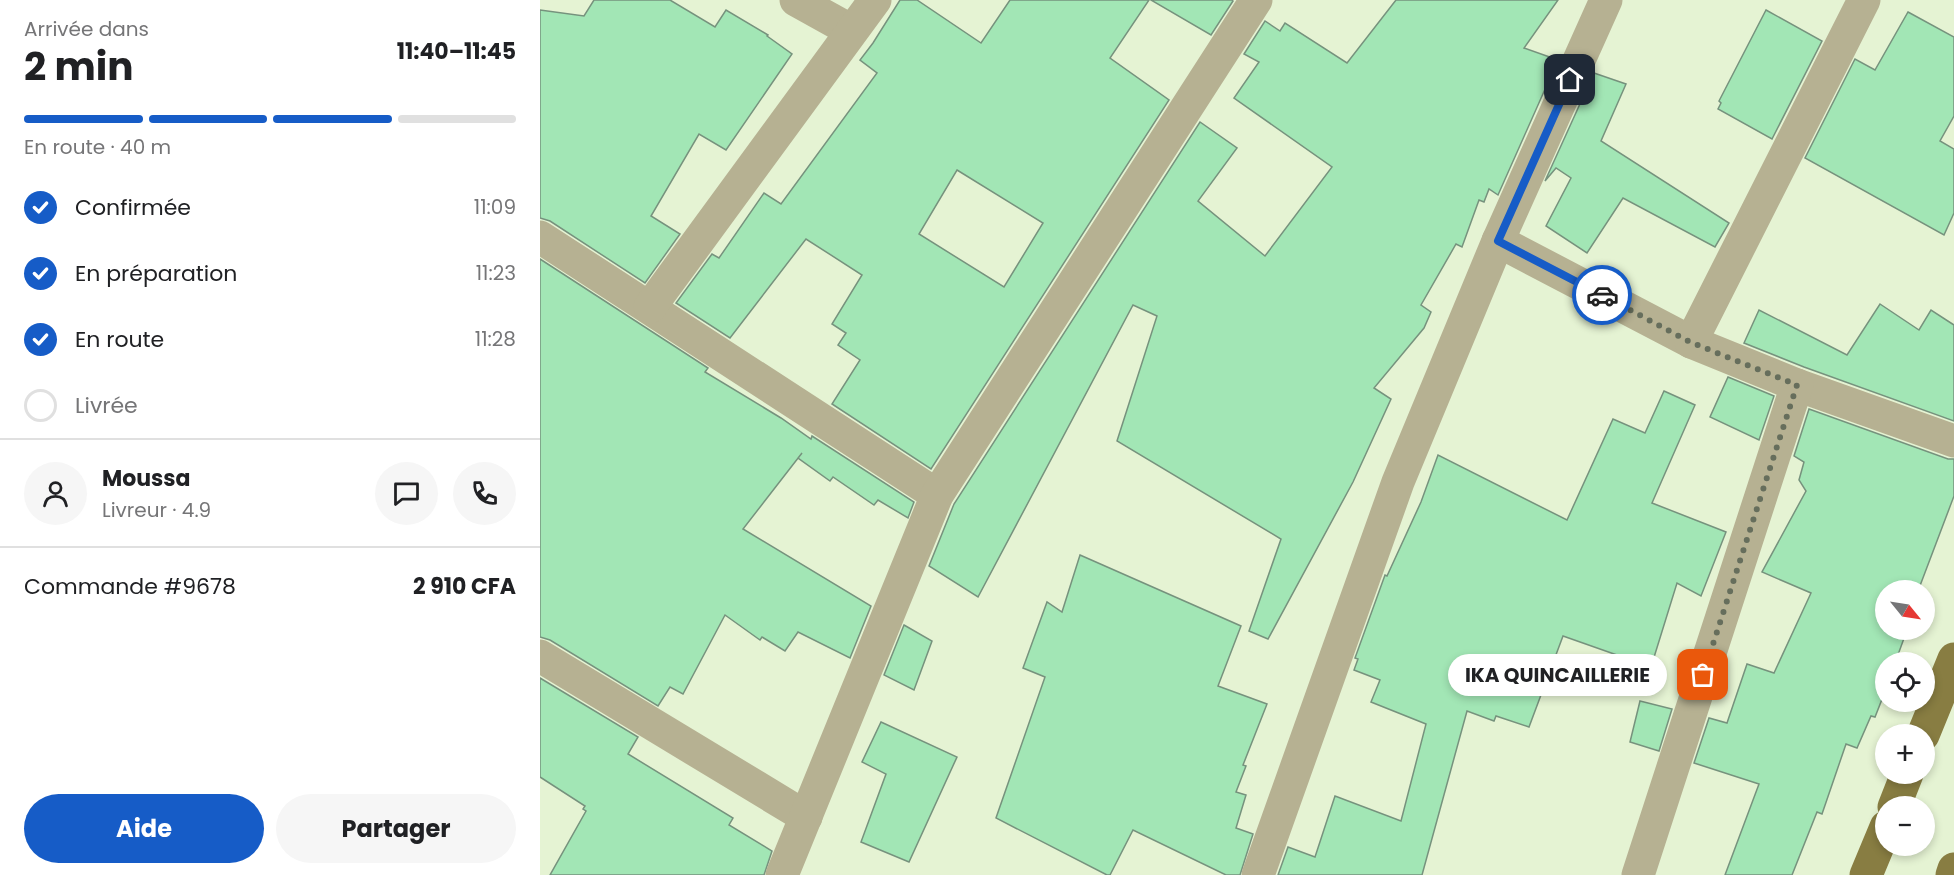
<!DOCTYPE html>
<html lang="fr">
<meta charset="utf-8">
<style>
:root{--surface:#fff;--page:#f6f6f6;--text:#202124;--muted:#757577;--line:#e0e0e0;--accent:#165cc7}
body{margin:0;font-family:Poppins,sans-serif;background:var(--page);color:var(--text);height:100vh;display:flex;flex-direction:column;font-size:22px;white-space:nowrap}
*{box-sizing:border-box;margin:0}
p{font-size:20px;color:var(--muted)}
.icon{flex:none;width:33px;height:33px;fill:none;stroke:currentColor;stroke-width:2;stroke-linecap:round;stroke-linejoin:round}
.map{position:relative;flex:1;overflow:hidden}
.details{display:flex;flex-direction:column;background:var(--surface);width:540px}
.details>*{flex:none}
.needle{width:39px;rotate:120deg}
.controls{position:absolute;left:1335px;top:580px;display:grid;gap:12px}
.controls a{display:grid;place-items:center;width:60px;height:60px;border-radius:50%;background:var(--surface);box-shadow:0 3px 9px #0003;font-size:30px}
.pin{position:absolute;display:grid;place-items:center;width:51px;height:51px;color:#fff;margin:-26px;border-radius:12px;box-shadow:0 3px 9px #0006}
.courier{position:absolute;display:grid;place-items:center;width:60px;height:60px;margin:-30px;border:4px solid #165cc7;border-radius:50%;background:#fff;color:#222;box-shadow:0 2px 8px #0007}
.bubble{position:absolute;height:42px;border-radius:21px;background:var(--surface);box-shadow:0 3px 9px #0003;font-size:20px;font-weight:700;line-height:42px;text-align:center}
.overview em{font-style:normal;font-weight:700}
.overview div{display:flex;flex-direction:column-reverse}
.overview{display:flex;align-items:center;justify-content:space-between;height:102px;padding:0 24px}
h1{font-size:39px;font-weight:700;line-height:45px}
.bar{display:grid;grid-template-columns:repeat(4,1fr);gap:9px 6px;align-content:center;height:72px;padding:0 24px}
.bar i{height:8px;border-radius:4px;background:var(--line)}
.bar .active{background:var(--accent)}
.bar p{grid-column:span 4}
.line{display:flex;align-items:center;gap:15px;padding:0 24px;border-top:2px solid var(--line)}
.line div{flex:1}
.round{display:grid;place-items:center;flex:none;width:63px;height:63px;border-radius:32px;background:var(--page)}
ol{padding:0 24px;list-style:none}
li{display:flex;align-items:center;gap:18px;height:66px}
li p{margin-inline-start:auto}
li .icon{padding:6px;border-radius:50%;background:var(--accent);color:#fff;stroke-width:4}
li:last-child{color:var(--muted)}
li i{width:33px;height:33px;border:3px solid var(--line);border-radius:50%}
.cta{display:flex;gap:12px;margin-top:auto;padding:12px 24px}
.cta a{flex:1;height:69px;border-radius:36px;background:var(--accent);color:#fff;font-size:24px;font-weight:700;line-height:69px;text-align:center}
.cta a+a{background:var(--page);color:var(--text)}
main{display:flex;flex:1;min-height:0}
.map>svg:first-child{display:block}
.building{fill:#a2e6b5;stroke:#76927d;stroke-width:1.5;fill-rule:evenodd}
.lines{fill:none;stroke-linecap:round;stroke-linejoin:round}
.minor{stroke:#b6b192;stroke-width:33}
.primary{stroke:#887d42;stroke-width:33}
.done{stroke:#666e5c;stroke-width:6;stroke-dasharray:0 10.8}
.route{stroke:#165cc7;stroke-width:8}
</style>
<main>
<section class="details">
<div class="overview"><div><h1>2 min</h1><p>Arrivée dans</p></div><em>11:40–11:45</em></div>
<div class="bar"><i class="active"></i><i class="active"></i><i class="active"></i><i></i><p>En route · 40 m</p></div>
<ol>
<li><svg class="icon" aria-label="check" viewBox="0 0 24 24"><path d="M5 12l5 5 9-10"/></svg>Confirmée<p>11:09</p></li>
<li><svg class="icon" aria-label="check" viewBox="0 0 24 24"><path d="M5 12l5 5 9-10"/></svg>En préparation<p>11:23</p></li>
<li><svg class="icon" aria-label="check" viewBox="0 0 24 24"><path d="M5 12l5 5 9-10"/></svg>En route<p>11:28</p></li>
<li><i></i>Livrée</li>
</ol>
<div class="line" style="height:108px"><a class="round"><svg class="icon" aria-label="person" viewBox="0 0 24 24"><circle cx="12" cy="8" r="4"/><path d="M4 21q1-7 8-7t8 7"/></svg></a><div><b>Moussa</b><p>Livreur · 4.9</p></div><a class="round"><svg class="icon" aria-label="chat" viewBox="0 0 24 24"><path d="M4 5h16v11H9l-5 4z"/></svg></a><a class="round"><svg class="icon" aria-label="phone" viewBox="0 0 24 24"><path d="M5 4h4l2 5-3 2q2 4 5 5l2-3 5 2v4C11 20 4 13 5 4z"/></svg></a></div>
<div class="line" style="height:78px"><div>Commande #9678</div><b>2 910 CFA</b></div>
<div class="cta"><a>Aide</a><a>Partager</a></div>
</section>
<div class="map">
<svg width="1414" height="875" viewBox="0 0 1414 875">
<rect width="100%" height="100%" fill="#e5f3d3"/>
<!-- building -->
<g class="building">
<path d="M54,0H130L175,27L186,10L228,35L227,36L252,54L186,150L159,134L111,216L140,234L105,283L10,221L0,218V10L44,16Z"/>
<path d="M360,0H377L441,43L470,0H609L570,58L629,100L391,469L292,404L320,360L298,345L306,333L292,324L322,275L266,239L190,338L136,303L172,254L179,258L224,193L241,204L337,73L320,60L333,43ZM417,170L503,223L464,287L379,234Z"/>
<path d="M611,0H692L693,1L671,35Z"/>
<path d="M856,0H1018L984,48L1018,60L958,195L949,189L944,202L939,200L922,247L916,244L881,305L891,312L884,328L834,388L851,399L813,482L728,639L709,631L741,539L577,441L617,316L593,305L438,597L389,566L414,504L660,122L697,148L658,201L725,256L792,167L694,98L719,62L704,54L725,21L740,31L745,23L807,63Z"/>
<path d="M1226,10L1282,41L1232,139L1178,109L1181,103L1179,101Z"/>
<path d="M1368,12L1414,37V116L1400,141L1414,149V213L1404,235L1265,158L1315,59L1335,70Z"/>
<path d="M1054,73L1086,84L1061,141L1189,223L1175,247L1083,198L1047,253L1006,226L1031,178L1016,168L1005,181Z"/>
<path d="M0,259L168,368L165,372L241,418L271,439L272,436L374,502L368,518L338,500L334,505L293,477L290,481L258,458L262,453L203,529L331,606L310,658L258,632L245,651L222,637L220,640L185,615L143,694L130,687L118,706L10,640L0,637Z"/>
<path d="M1340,304L1379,330L1391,310L1414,325V421L1264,367L1204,343L1219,310L1307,355Z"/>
<path d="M1188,377L1234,396L1219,440L1170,417Z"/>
<path d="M1124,391L1155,405L1112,503L1186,532L1161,596L1137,583L1111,667L1023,636L989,727L956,716L954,721L927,711L882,875H738L748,847L775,857L795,796L861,821L886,724L831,702L840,680L814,670L818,659L815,658L845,575L847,576L881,502L898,455L1027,520L1073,419L1105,433Z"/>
<path d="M1269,409L1408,459H1414V496L1378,591H1346V630H1367L1355,663H1346V689L1335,717L1331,716L1317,748L1306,744L1282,814L1277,812L1252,875H1185L1219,784L1154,763L1169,718L1187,723L1207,664L1234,673L1271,593L1222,572L1266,491L1259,480L1264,462L1254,456Z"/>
<path d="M540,555L701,626L678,686L727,704L703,765L706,766L696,792L706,795L696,828L713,834L700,875H686L593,830L570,875H567L456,818L505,677L483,668L507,602L522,612Z"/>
<path d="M364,625L392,641L374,690L344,675Z"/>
<path d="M0,678L98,737L88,754L193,818L189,825L232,851L224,875H10L46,811L43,809L45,806L0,777Z"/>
<path d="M1100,701L1132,709L1119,751L1090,742Z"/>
<path d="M341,722L417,757L369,862L321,842L346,774L322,762Z"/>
</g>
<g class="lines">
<!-- minor -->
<g class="minor">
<path d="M256,0L310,30"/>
<path d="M0,237L397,495"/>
<path d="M958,241L1151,342L1257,385L1414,441"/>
<path d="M110,307L335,0"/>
<path d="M1151,342L1324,0"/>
<path d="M0,656L266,817"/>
<path d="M242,875L397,495L716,0"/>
<path d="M718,875L858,482L958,241L1066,0"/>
<path d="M1098,875L1257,385"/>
</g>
<!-- primary -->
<g class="primary">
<path d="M1383,735L1414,659"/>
<path d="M1354,807L1367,774"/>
<path d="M1326,875L1346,827"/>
<path d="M1412,875L1414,869"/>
</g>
</g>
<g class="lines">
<!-- done -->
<path class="done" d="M1062,295L1150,342L1257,385L1163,675"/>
<!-- route -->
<path class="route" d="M1030,80L958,241L1062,295"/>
</g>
</svg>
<div class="controls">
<a><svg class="needle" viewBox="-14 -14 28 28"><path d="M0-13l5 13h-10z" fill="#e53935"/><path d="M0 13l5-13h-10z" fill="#757577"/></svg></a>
<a><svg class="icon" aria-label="locate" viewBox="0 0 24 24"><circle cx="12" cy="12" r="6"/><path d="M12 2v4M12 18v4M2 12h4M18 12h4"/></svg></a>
<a>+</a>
<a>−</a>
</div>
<div class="pin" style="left:1163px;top:675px;background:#ea580c"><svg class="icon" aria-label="bag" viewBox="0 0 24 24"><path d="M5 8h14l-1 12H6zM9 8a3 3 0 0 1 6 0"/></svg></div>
<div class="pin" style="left:1030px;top:80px;background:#1f2937"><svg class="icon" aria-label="home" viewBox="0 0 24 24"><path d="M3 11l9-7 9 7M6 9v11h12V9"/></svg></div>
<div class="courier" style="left:1062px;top:295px"><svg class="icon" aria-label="car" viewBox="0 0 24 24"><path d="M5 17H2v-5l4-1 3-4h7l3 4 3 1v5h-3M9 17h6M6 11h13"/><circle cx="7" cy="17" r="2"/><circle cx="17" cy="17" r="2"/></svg></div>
<div class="bubble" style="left:908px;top:654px;width:219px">IKA QUINCAILLERIE</div>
</div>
</main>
